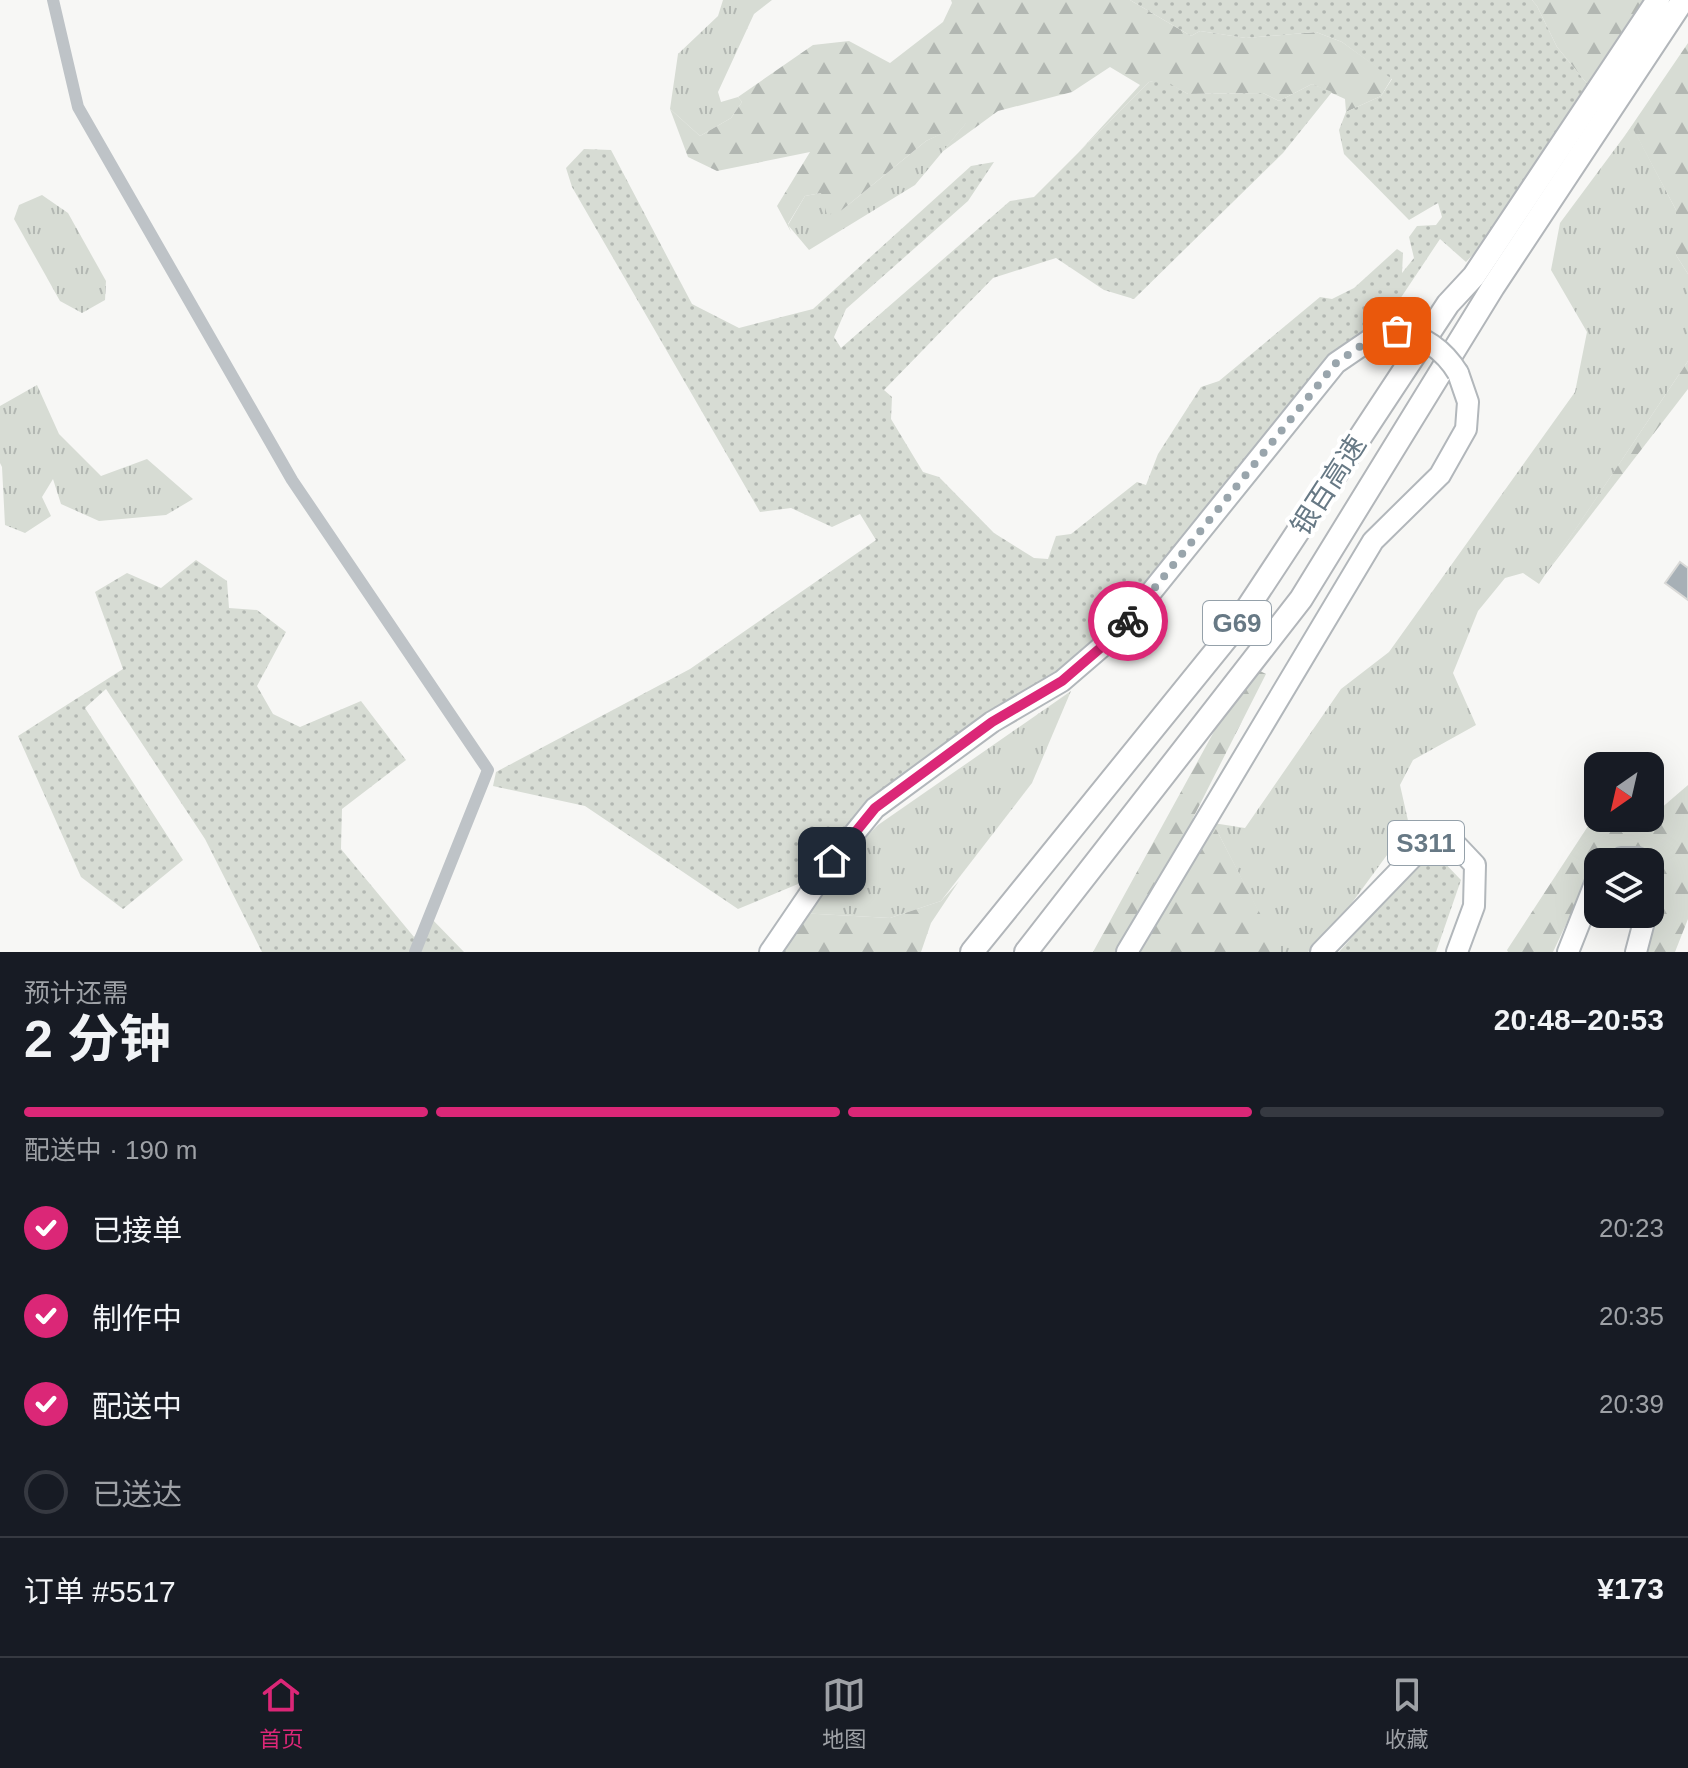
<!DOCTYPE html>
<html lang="zh">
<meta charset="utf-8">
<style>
:root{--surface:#171b24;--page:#242831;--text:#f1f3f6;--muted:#9ea1a6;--line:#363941;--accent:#db2777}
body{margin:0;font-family:Arial,"Noto Sans SC",sans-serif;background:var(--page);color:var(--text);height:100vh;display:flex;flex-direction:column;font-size:30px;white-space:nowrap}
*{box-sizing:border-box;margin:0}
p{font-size:26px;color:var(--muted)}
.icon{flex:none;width:44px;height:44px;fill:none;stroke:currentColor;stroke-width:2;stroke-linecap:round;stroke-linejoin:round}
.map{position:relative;height:952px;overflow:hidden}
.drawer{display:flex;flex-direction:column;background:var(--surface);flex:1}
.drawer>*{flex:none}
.needle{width:52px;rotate:214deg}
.tools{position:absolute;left:1584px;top:752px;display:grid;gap:16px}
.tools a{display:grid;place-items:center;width:80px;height:80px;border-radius:16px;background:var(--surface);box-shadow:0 8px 32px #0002;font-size:40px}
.pin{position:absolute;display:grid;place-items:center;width:68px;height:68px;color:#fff;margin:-34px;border-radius:16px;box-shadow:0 4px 12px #0006}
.courier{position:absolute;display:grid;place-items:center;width:80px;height:80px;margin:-40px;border:6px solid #db2777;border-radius:50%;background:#fff;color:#222;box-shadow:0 2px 10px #0007}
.headline em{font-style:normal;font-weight:700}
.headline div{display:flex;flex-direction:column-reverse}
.headline{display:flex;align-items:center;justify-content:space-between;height:136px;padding:0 24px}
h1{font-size:52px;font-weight:700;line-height:60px}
.bar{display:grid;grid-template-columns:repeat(4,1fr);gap:12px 8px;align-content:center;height:96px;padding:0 24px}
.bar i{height:10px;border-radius:6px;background:var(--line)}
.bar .current{background:var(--accent)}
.bar p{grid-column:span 4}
.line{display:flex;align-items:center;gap:20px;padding:0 24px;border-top:2px solid var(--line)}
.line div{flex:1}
ol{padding:0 24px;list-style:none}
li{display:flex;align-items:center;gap:24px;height:88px}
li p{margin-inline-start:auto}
li .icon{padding:8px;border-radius:50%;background:var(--accent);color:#fff;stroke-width:4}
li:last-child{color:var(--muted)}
li i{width:44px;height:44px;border:4px solid var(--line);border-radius:50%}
.tab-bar{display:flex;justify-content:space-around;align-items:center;height:112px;border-top:2px solid var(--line);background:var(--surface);font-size:22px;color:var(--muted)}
.tab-bar a{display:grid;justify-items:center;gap:4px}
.tab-bar .current{color:var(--accent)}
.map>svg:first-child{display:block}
.grass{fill:url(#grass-tufts)}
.forest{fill:url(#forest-firs)}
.garden{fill:url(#garden-dots)}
.building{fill:#a7b0b6;stroke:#d9d9d7;stroke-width:2}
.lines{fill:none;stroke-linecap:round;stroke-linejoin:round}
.primary-casing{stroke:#b2b7bb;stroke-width:24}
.highway-casing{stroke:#b2b6ba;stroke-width:26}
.street{stroke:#bec3c7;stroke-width:12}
.primary{stroke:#fff;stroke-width:20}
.highway{stroke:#fff;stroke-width:22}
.primary-bridge-casing{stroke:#b2b7bb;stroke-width:24;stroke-linecap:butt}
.primary-bridge{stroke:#fff;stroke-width:20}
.done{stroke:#99a5ac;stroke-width:8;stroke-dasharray:0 14.4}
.route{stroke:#db2777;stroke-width:10}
.labels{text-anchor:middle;stroke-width:8;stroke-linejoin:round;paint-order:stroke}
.shield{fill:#fff;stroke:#95a1aa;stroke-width:2}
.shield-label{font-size:26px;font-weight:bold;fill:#677985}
.street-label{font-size:28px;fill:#677985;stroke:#fff}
</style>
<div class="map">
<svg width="1688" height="952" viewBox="0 0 1688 952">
<defs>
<pattern id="grass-tufts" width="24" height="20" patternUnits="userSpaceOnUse" patternTransform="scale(2)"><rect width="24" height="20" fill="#d7dcd4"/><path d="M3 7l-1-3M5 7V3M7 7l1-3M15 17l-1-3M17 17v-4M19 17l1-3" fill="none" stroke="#b2b7b2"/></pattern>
<pattern id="forest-firs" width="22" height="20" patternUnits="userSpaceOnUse" patternTransform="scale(2)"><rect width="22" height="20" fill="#d7dcd4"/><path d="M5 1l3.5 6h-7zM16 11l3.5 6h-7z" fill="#b2b7b2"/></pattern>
<pattern id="garden-dots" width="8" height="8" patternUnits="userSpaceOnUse" patternTransform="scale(2)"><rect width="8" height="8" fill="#d7dcd4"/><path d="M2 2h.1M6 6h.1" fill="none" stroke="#b2b7b2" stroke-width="1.8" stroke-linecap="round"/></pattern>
</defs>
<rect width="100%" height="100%" fill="#f7f7f5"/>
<!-- grass -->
<g class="grass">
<path d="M723,0H772L754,14L718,92L721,102L738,97L742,102L731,118L700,136L670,109L678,54L718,16Z"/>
<path d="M968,121L915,185L809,250L788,225L805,196L821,193L842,210L926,141Z"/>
<path d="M1632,126L1676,210V255L1688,274V361L1539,584L1523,573L1505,578L1478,611L1453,673L1476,725L1413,760L1400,785L1409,825L1324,941L1308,952H1279L1213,823L1245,828L1341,689L1389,652L1575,392L1587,332L1551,270L1560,223Z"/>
<path d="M42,195L68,213L106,281L105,300L82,313L60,301L14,219L19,205Z"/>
<path d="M37,385L59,434L101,476L147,459L193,499L166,515L99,521L61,504L53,479L42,497L51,516L25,533L5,525L2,467L0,463V406Z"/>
<path d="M1071,691L1032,783L941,901L890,918L799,913L808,893L878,825Z"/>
</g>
<!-- forest -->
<g class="forest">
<path d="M951,0H1130L1191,36L1200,31L1246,38L1316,32L1342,42L1392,78L1381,96L1346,112L1345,99L1312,84L1279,101L1263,93L1188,94L1162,80L1149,82L1078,153L1140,85L1110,67L1072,92L998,111L942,152L966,123L926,141L842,210L827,215L821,193L805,196L788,224L791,232L777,206L810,152L717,171L688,157L670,109L700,136L731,118L742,102L738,97L813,45L849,41L890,63L943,22L952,3Z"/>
<path d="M1532,0H1651L1589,86L1557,47L1537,6Z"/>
<path d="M1688,43V274L1676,255V210L1632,127L1624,137Z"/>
<path d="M1688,361V389L1544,576Z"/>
<path d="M1250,666L1266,674L1193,818L1215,827L1280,952H1093Z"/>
<path d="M1688,785V919L1675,952H1645L1660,901L1650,874V862H1598V872L1586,882L1553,952H1508L1507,950L1592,820L1608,831L1645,822Z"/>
<path d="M959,881L931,923L921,952H769L800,913L890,918L941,901Z"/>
</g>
<!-- garden -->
<g class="garden">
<path d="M1130,0H1532L1537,6L1557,47L1589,86L1502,224L1466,262L1440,239L1384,323L1328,362L1115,627L1021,711L865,816L798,884L738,909L585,806L493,786L496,772L690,669L876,540L860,514L832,527L791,508L760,512L572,187L566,168L584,149L611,150L692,304L739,328L813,309L971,166L994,162L968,201L846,309L834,337L841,348L1010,201L1034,197L1149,82L1162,79L1188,94L1263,93L1279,101L1312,84L1332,92L1283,153L1134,299L1104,290L1056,258L993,278L884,390L892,397L891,419L923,472L939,477L994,533L1034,558L1048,559L1056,536L1071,534L1137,482L1146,485L1158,454L1201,387L1219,381L1320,297L1332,299L1354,288L1397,249L1403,253L1402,273L1414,258L1409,237L1417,226L1436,225L1442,217L1438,203L1409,220L1344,154L1339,130L1346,112L1381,96L1392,79L1342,42L1316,32L1246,38L1200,31L1191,36Z"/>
<path d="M196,560L227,581L229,608L257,610L286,632L257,686L273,714L300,727L361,701L406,760L342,809L341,849L414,937L429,916L464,952H262L205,839L106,689L85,708L183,860L123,909L81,877L18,736L123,669L95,592L127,573L161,588Z"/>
<path d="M1436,854L1461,880L1436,952H1339L1412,869Z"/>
</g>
<!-- building -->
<path class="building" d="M1680,562L1688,568V600L1665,583Z"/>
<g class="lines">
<defs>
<g id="primary">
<path d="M1616,862L1621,858H1638L1639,862"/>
<path d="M1650,896V900"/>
<path d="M770,952L832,861L875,808L992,722L1062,681L1119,632L1336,363L1377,335L1397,331"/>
<path d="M1127,952L1373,541L1440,475L1466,429L1468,402L1458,373"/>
<path d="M1321,952L1433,836L1457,846L1475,865L1474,906L1457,952"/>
<path d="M1568,952L1598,876"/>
<path d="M1636,952L1646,914"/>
</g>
<g id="highway">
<path d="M972,952L1233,630L1448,304L1474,276L1658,0"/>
<path d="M1026,952L1301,599L1493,287L1683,0"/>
</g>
</defs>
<!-- primary casing -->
<use href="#primary" class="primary-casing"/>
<!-- highway casing -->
<use href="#highway" class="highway-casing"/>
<!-- street -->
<path class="street" d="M53,0L78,107L292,480L488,770L415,952"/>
<!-- primary -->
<use href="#primary" class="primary"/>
<!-- highway -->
<use href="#highway" class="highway"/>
<defs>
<path id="primary-bridge" d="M1397,331C1425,336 1444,350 1458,373"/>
</defs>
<!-- primary-bridge casing -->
<use href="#primary-bridge" class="primary-bridge-casing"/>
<!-- primary-bridge -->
<use href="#primary-bridge" class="primary-bridge"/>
</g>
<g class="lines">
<!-- done -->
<path class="done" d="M1128,621L1336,363L1377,335L1397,331"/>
<!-- route -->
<path class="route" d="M832,861L875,808L992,722L1062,681L1119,632L1128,621"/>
</g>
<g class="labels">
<!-- shield labels -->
<g class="shield">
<rect x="1203" y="601" width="68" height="44" rx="6"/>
<rect x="1388" y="821" width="76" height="44" rx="6"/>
</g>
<g class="shield-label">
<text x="1237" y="632">G69</text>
<text x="1426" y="852">S311</text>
</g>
<!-- street labels -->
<g class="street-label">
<text transform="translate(1328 485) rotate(-57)" y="10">银百高速</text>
</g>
</g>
</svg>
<div class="tools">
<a><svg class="needle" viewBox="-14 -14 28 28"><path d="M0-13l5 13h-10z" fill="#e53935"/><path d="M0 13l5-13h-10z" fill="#9ea1a6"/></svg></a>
<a><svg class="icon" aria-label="layers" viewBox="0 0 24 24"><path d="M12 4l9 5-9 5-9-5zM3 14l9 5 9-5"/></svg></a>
</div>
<div class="pin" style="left:1397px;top:331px;background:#ea580c"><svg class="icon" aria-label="bag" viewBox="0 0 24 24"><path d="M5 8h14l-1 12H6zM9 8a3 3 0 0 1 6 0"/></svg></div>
<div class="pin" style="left:832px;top:861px;background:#1f2937"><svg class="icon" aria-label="home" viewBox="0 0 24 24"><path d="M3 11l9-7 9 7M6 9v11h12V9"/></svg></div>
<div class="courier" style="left:1128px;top:621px"><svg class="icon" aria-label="bike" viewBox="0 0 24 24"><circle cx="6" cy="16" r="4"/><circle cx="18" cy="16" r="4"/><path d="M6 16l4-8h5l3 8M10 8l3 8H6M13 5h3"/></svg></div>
</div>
<section class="drawer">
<div class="headline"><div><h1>2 分钟</h1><p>预计还需</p></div><em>20:48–20:53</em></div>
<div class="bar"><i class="current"></i><i class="current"></i><i class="current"></i><i></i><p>配送中 · 190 m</p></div>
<ol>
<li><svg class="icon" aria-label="check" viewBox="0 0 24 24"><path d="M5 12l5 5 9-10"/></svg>已接单<p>20:23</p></li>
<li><svg class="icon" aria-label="check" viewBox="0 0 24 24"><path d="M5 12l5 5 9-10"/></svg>制作中<p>20:35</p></li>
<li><svg class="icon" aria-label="check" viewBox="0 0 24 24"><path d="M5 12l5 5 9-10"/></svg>配送中<p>20:39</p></li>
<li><i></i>已送达</li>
</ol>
<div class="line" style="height:104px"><div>订单 #5517</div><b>¥173</b></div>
</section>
<nav class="tab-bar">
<a class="current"><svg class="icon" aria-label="home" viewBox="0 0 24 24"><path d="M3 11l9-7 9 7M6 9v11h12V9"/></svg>首页</a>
<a><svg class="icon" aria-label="map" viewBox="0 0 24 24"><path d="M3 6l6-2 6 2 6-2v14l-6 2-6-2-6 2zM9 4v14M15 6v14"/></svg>地图</a>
<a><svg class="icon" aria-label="saved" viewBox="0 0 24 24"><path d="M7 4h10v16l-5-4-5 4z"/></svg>收藏</a>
</nav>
